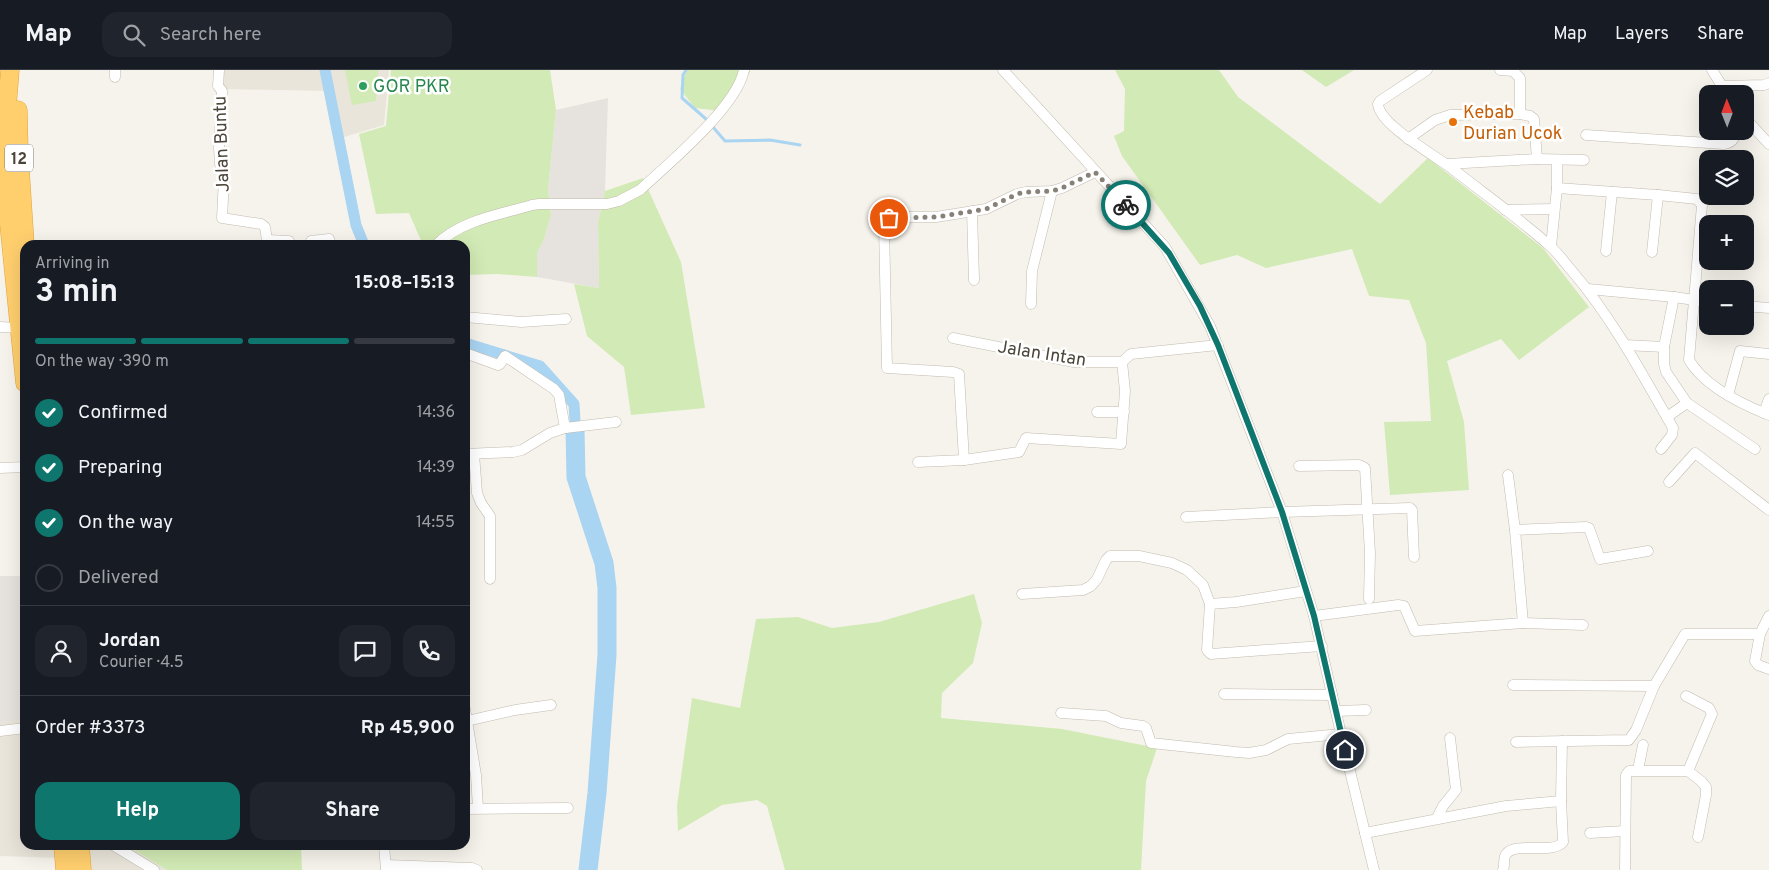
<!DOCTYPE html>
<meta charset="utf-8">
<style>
:root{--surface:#171b24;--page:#20242c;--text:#f1f3f6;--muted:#9ea1a6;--line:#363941;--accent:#0f766e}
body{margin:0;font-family:Overpass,sans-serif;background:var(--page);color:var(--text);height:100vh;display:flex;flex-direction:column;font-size:19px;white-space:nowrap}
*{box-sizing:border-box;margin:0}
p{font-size:16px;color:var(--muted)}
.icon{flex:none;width:28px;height:28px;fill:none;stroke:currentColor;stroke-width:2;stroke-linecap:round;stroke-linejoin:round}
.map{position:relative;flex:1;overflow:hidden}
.side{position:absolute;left:20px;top:170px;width:450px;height:610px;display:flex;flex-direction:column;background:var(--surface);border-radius:15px;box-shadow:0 5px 20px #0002}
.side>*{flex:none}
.needle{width:32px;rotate:359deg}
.fabs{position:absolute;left:1699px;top:15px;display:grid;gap:10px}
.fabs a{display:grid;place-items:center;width:55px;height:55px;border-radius:10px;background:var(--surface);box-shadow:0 5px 20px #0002;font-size:25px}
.pin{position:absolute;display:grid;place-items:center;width:42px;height:42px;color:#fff;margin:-21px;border:2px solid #fff;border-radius:50%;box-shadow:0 1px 5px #0007}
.courier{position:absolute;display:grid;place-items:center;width:50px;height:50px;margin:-25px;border:4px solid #0f766e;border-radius:50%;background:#fff;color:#222;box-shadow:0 1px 6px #0007}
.summary em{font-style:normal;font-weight:700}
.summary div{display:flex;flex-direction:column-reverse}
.summary{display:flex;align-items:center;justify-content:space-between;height:85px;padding:0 15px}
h1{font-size:32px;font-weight:700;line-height:38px}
.bar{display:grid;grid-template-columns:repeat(4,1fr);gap:8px 5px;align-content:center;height:60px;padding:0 15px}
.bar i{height:6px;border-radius:4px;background:var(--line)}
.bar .current{background:var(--accent)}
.bar p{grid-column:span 4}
.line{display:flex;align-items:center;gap:12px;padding:0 15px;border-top:1px solid var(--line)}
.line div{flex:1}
.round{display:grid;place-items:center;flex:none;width:52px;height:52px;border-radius:15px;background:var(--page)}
ol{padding:0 15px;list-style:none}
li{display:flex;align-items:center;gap:15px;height:55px}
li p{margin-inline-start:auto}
li .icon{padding:5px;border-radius:50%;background:var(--accent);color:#fff;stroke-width:4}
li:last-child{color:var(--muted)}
li i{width:28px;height:28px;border:2px solid var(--line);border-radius:50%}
.button{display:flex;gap:10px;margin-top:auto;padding:10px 15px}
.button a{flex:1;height:58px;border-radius:15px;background:var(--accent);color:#fff;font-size:20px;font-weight:700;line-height:58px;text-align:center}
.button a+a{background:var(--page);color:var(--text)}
header{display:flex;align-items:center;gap:30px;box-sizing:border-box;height:70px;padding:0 25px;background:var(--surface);border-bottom:1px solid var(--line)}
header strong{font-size:24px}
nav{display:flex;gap:28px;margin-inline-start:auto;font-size:18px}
.search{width:350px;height:45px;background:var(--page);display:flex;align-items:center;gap:12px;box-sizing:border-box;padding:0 18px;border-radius:15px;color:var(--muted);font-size:19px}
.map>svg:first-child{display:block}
.residential{fill:#eae5da}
.industrial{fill:#e6e2dd}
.green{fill:#d2eab5}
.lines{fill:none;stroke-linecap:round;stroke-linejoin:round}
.stream{stroke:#a9d4f2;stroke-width:3}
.canal{stroke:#a9d4f2;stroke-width:11}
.river{stroke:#a9d4f2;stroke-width:19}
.street-casing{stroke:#c2bbae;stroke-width:11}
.highway-casing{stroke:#e0a43c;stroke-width:19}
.street{stroke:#fff;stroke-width:10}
.highway{stroke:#ffcf6e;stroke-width:18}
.done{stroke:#878178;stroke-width:5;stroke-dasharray:0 9}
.route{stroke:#0f766e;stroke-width:6}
.leisure-dot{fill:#2e9e5b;stroke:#fff;stroke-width:2}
.food-dot{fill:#e8710a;stroke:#fff;stroke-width:2}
.labels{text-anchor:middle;stroke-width:5;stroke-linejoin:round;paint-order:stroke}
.shield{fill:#fff;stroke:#817c74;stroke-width:1}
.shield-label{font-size:16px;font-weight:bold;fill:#4b4439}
.leisure-label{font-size:18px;fill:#27864d;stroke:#fff;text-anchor:start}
.food-label{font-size:18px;fill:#c56008;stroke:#fff;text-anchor:start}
.street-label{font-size:18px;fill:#4b4439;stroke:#fff}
</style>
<header>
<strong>Map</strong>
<div class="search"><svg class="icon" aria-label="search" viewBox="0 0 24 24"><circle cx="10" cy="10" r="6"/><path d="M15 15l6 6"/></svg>Search here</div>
<nav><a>Map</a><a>Layers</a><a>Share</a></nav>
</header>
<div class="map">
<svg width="1769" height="800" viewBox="0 0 1769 800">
<rect width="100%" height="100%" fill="#f6f3ec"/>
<!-- residential -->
<g class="residential">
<path d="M220,0H322L326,21L223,19Z"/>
<path d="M327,0H389L384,55L341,68Z"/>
<path d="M25,650V775H126L167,800H60L58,788L0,786V652Z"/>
</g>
<!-- industrial -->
<g class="industrial">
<path d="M608,28L605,121L598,152L599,218L537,207V183L544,169L551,145L548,119L556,40Z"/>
<path d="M0,506H25V650L0,652Z"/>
</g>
<!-- green -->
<g class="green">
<path d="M345,0H378L376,31L352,35Z"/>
<path d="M391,0H550L556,40L548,119L551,145L544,169L537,183V207L497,204L465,205V175H423L409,143L376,144L359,64L386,56Z"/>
<path d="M687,0H750V2L721,41L695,38L680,19Z"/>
<path d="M1115,0H1219L1238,27L1380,134L1428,88L1543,178L1589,237L1519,290L1501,269L1447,291L1464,352L1469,420L1390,425L1384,352L1431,351L1426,273L1409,230L1369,226L1352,179L1266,198L1237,185L1200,195L1122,86L1114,66L1124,61L1125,19Z"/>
<path d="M1302,0H1354L1326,17Z"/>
<path d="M643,108L681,192L705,338L631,345L624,297L587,266L574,214L599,218L598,152L605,121Z"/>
<path d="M974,524L982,553L973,593L942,623L941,648L1062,659L1157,678L1146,711L1141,800H785L767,736L757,730L722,735L678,761L677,736L692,628L740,638L756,549L798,547L832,558L879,552Z"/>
<path d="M126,775H301L302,800H167Z"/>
</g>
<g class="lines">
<!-- stream -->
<path class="stream" d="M686,0L683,5L682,28L706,49L725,71L770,70L800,75"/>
<!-- canal -->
<g class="canal">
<path d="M325,0L356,155L364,175"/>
<path d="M465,273L540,296L574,334L575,351"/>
</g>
<!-- river -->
<path class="river" d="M575,360L576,407L604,493L607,518V585L597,723L588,800"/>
<defs>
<g id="street">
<path d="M115,0V7"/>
<path d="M219,0L218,16L222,21L219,79L220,94L224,109L222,148L261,154L265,157L267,170L289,171L291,175"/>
<path d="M1003,0L1165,177L1210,256L1282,442L1314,546L1341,664L1374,800"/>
<path d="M1427,0L1380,31L1378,34C1379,55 1438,87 1454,100C1486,125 1520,149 1550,176C1558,183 1565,193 1572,201C1613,249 1642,304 1673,358L1672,365L1661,379"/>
<path d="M1500,0L1513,1L1520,8V44"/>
<path d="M1712,0L1727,24"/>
<path d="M1722,16L1764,15L1769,13"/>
<path d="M1745,48L1769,74"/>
<path d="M1586,65L1724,74C1732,73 1735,69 1736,61"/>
<path d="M1408,69L1435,50L1450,45L1520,44L1530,46L1534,49L1537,89"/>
<path d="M1447,94L1537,89L1584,90"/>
<path d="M1095,102L1062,118L1052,121L1026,122L1017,124L986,139L936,147H893L886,150L884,155L887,298L953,302L959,304L964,390L1019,382L1026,368L1121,374L1125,321L1122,292"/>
<path d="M1557,118L1658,125L1697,129L1702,135L1689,290C1705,317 1741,334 1769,345"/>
<path d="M1505,140L1554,139"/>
<path d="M972,141L974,210"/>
<path d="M310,175L311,171L329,169L331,175"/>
<path d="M436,175C461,150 499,145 532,135L539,134H607L619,131L640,120C668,94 737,37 744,0"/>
<path d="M1551,176L1557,118V90"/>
<path d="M1606,181L1612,122"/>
<path d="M1652,182L1658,125"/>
<path d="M1588,219L1674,227L1708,232"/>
<path d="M1674,227L1664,277V294L1666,302L1687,333L1755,379"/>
<path d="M1031,234L1032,201L1052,121"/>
<path d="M1745,236L1769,238"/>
<path d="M465,247L521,252L566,249"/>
<path d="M0,257L20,258"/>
<path d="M953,268L1074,292H1122L1131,284L1218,275"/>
<path d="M1625,275L1664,277"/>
<path d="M465,283L498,295L500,294L505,286L554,319L559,325L565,358L550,363L522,380L513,382L465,384"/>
<path d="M1728,325L1740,281L1769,284"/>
<path d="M1097,342H1124"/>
<path d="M1764,343L1769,329"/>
<path d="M1667,347L1687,333"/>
<path d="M565,358L616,352"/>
<path d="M474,384L477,423L481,433L490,446V509"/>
<path d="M918,392L964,390"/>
<path d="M1299,396L1359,395L1365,398L1370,483L1369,529"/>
<path d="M0,398L25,397"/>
<path d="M1508,405L1515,460"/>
<path d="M1669,412L1695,383L1769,440"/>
<path d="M1186,447L1282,442L1410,438L1412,440L1414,487"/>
<path d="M1022,524L1083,520L1091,516L1097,509L1106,490L1110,486H1139L1172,493L1187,500L1203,515L1210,534L1236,532L1306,521"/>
<path d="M1210,534L1207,580L1211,584L1322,576"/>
<path d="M1314,546L1398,535L1404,536L1415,561L1523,553L1583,555"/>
<path d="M1523,553L1515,460L1586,457L1589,458L1600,489L1648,481"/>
<path d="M1760,564L1755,591L1758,595L1769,599"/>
<path d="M1513,615L1654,616L1685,564H1760L1769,546"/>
<path d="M1224,624L1332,625"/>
<path d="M1686,626L1709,638L1712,644L1688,701"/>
<path d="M465,639L476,705L478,738"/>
<path d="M1336,641L1366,640"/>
<path d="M1061,643L1106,646L1121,653L1143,656L1146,658L1151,673L1236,682L1249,683L1266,680L1288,669L1341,664"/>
<path d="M467,651L515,640L551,635"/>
<path d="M0,661L25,658"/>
<path d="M1516,672L1629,670L1636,660L1654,616"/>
<path d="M1638,700L1643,675"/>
<path d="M465,739L568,738"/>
<path d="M1437,748L1443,736L1456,720L1450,668"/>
<path d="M1365,763L1506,736L1561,731"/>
<path d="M1590,763L1625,761"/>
<path d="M113,775L154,800"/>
<path d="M384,775L386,800"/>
<path d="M386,795L472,798L477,800"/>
<path d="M1503,800C1505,796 1503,788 1506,784C1516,771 1553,785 1563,772L1561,731L1562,671"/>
<path d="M1625,800L1626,705L1629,701H1688L1701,711L1706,717V725L1698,767"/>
</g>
<g id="highway">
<path d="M10,0L6,49L7,134L25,313"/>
<path d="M18,40L19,84L25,175"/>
<path d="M63,775L65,800"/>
<path d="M80,775L82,800"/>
</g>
</defs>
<!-- street casing -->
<use href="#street" class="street-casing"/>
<!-- highway casing -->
<use href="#highway" class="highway-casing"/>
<!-- street -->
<use href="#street" class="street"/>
<!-- highway -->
<use href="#highway" class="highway"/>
</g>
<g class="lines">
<!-- done -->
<path class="done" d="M889,148L936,147L986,139L1017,124L1026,122L1052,121L1062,118L1095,102L1126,135"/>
<!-- route -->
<path class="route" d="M1126,135L1169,183L1200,236L1218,275L1282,442L1314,546L1345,680"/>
</g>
<!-- markers -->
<circle class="leisure-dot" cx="363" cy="16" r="5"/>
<circle class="food-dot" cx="1453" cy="52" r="5"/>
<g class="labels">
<!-- shield labels -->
<rect class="shield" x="5" y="74.5" width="28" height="27" rx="4"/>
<g class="shield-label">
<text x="19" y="94">12</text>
</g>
<!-- leisure labels -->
<g class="leisure-label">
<text x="373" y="22">GOR PKR</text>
</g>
<!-- food labels -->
<g class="food-label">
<text x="1463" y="48">Kebab<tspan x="1463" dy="21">Durian Ucok</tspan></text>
</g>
<!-- street labels -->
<g class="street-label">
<text transform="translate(221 74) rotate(-92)" y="6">Jalan Buntu</text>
<text transform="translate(1042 283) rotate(9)" y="6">Jalan Intan</text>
</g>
</g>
</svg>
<div class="fabs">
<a><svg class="needle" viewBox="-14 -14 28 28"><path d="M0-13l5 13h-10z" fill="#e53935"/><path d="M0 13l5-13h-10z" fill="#9ea1a6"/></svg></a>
<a><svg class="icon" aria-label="layers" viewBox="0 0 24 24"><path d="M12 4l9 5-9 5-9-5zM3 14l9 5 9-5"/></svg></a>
<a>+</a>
<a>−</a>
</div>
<div class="pin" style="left:889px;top:148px;background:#ea580c"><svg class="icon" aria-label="bag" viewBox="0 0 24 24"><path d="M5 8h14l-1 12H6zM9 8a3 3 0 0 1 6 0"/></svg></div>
<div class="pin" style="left:1345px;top:680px;background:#1f2937"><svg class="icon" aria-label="home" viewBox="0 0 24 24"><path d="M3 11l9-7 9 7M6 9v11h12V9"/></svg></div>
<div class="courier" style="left:1126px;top:135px"><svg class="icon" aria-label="bike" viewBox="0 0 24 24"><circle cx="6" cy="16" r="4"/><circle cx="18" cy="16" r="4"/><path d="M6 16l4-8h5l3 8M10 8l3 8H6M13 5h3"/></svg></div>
<section class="side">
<div class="summary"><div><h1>3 min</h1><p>Arriving in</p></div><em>15:08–15:13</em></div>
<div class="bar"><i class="current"></i><i class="current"></i><i class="current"></i><i></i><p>On the way · 390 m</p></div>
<ol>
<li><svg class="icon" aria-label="check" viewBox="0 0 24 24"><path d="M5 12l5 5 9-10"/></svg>Confirmed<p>14:36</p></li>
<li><svg class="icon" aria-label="check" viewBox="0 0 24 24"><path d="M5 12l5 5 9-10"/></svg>Preparing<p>14:39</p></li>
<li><svg class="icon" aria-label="check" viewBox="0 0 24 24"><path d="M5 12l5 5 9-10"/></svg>On the way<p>14:55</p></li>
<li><i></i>Delivered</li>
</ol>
<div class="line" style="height:90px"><a class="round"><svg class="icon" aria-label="person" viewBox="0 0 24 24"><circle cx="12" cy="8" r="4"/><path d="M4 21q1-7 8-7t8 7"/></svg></a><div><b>Jordan</b><p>Courier · 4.5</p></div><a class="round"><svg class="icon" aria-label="chat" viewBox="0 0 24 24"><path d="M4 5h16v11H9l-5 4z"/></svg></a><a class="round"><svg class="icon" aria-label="phone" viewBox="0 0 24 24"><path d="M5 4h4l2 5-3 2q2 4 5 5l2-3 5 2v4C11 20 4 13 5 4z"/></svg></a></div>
<div class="line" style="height:65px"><div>Order #3373</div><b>Rp 45,900</b></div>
<div class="button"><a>Help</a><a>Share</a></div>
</section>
</div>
